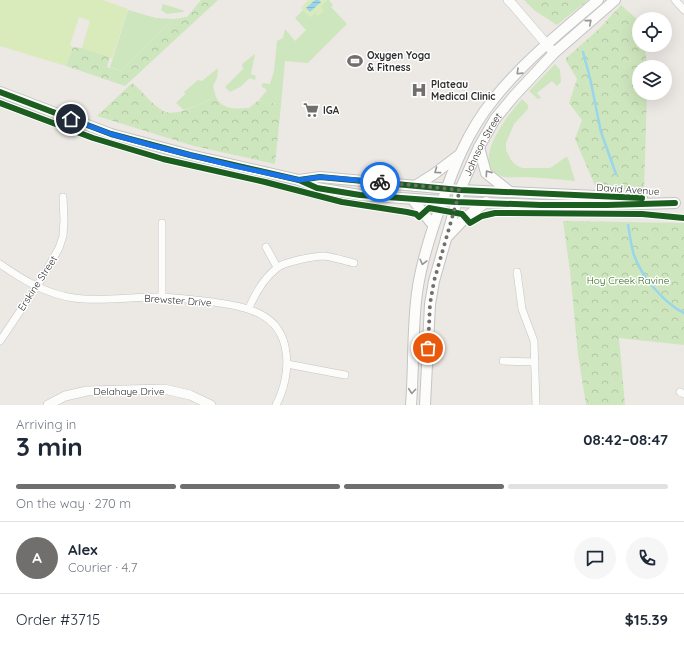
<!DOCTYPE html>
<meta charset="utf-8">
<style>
:root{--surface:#fff;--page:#f6f6f7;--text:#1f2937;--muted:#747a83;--line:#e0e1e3;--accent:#706f6e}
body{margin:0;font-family:Quicksand,sans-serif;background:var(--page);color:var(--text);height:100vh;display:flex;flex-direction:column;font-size:15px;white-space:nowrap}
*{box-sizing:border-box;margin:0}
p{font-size:13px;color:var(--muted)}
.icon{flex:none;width:22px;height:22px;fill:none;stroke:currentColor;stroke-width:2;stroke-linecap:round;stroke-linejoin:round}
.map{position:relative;height:405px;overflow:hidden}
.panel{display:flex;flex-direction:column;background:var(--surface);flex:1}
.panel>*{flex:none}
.buttons{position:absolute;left:632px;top:12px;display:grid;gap:8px}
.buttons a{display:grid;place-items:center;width:40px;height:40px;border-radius:50%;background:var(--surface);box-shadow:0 4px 16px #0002;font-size:20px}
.pin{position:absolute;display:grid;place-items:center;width:34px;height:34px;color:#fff;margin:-17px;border:2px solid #fff;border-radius:50%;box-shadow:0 1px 4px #0007}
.courier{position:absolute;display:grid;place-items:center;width:40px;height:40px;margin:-20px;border:3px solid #1a73e8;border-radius:50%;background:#fff;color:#222;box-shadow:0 1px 5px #0007}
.head em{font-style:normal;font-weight:800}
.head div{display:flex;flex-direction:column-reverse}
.head{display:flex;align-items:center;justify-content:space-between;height:68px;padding:0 16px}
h1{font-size:26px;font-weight:800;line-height:30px}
.bar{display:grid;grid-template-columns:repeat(4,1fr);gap:6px 4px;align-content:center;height:48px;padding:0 16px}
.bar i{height:5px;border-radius:3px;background:var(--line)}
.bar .on{background:var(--accent)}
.bar p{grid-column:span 4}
.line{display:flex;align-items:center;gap:10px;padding:0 16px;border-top:1px solid var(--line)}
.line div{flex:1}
.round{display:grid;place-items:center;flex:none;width:42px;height:42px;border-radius:21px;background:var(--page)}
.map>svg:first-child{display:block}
.grass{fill:#cee6be}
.forest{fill:url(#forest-crowns)}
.pitch{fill:#d9eabb}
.water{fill:url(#water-rules)}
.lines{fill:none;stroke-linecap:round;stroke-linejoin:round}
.stream{stroke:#99d6ec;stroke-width:2.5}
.minor-casing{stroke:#c5c4c5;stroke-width:8}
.tertiary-casing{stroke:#c5c4c5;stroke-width:10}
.secondary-casing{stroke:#c5c4c5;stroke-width:12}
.minor{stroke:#fcfcfb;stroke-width:7}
.tertiary{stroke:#fcfcfb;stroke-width:9}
.secondary{stroke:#fcfcfb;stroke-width:10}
.cycleway-casing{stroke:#fff;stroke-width:8}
.cycleway{stroke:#1b5e20;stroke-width:6}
.oneway{stroke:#959594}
.done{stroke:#706f6e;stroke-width:4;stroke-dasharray:0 7.2}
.route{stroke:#1a73e8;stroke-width:5}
.labels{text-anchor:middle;stroke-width:3;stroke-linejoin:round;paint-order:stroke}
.poi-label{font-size:10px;font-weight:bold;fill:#2e2e2e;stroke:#fff;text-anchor:start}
.street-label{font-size:10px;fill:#2e2e2e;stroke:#fff}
.park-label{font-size:10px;fill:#2c6e1b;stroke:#fff}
</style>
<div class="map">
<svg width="684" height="405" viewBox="0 0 684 405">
<defs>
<pattern id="forest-crowns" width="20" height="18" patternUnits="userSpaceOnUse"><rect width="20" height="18" fill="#cee6be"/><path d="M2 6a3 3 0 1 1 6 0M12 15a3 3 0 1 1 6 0" fill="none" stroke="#b1c6a4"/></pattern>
<pattern id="water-rules" width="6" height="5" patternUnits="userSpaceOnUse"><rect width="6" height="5" fill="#99d6ec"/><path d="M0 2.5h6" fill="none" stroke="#84b8cb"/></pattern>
</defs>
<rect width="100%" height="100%" fill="#ece8e4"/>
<!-- grass -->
<g class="grass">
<path d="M327,0H329L333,5L331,7L347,24L308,63L285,61L281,105L259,100L267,90L261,86L263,83L270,84L274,71L277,41L283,38L285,29L295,41L306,30L295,18L303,10L310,17Z"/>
<path d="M163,4L185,11L182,12L167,14L161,10Z"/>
<path d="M128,10L156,18L174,19L157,35L121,71L110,67Z"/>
<path d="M255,54L251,74L256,76L255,80L250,78L240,87L230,92L225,87L243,69L242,64Z"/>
<path d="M555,64L560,70L561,82L557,86L552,81L537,93L541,98L538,99L529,91Z"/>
<path d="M218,68L217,78L213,86L216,97L198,105L184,110L176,103L185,94L184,92L198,80L202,81Z"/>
<path d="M522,99L528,105V109L514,124L506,143V150L511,160L516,165L522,168H550L566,157L568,158L575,181C559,179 543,178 526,177C519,177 511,178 504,177C466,168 509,113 522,99Z"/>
</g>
<!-- forest -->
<g class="forest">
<path d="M201,0H218L125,86L66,66L73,47L82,48L110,57L107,67L121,71L157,35L174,19L187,17Z"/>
<path d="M524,0H588L557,25L534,10Z"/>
<path d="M621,5L639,21V45H644L648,67H639V93H647L644,190H597L575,139L582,120L569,103L577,79L565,59L599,29Z"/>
<path d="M132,83C143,91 151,104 163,111C175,118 205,102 216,97C222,110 236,109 249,108L259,100L281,105L275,164L194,146L97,116Z"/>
<path d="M563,221L684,223V345L619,338L625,405H586L578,354L570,271Z"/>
</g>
<!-- pitch -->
<g class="pitch">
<path d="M0,0H103L128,9L112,58L82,48L90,21L79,17L70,45L73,47L66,66L0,46Z"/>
<path d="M308,0H327L321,6L324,11L318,16L314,12L310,17L301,8Z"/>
</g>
<!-- water -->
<path class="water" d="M315,0H319L321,2L310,12L306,8Z"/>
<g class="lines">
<!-- stream -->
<g class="stream">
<path d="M583,52L590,78L601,132L616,174"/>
<path d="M628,225C630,235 631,246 634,255C641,276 665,304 684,313"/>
</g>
<defs>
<g id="minor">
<path d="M675,0L684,10"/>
<path d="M266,247L277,267"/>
<path d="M0,264C23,280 46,294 74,298C103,302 133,296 162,297C179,298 196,300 213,302C246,307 281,312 286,352C289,369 284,390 276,405"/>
<path d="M517,272L522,309L534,341L536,405"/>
<path d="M162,297V223"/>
<path d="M249,308C255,294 264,278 277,268C283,262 315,256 324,256C334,257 345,261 354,263"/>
<path d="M0,341L41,280L59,248L63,236L64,220L63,197"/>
<path d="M503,361L535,362"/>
<path d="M287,364L345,375"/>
<path d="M680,392L684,394"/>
</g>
<g id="tertiary">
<path d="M508,0L513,5L554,53"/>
<path d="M48,405L65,396L87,391L164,389L190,395L211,405"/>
</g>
<g id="secondary">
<path d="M0,92L111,134L190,155L299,180L317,188L360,195L456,202L541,205H607L675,203"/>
<path d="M479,147L486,173L510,192"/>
<path d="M299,180L320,177L460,190L642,198"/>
<path d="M415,186L434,174L459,155"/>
<path d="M413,200L433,225"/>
<path d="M446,238L465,218L486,202"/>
<path d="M411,405C414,368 412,330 417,293C421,262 431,232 442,202C454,166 468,131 493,100C523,62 562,31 598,0"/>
<path id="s1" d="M425,405L430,304L434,281L460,190L479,147L495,119L514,96L554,53L615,0"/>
</g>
</defs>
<!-- minor casing -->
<use href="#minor" class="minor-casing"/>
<!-- tertiary casing -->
<use href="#tertiary" class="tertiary-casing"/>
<!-- secondary casing -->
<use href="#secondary" class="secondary-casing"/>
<!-- minor -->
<use href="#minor" class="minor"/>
<!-- tertiary -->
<use href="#tertiary" class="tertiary"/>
<!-- secondary -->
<use href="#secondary" class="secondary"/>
<defs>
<g id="cycleway">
<path d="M0,92L111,134L190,155L299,180L317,188L360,195L456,202L541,205H607L675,203"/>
<path d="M0,103L93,138L163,159L265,182L342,202L407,212L416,214L419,217L429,208L462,214L470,223L482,216L495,213L642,214L684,218"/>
<path d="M299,180L320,177L460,190L642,198"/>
</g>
</defs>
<!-- cycleway casing -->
<use href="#cycleway" class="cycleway-casing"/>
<!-- cycleway -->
<use href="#cycleway" class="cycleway"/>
</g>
<!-- one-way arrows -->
<defs><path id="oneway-chevron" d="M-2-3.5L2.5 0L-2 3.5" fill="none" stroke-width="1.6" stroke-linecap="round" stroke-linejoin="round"/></defs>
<g class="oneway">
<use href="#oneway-chevron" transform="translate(589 22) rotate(-41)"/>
<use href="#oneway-chevron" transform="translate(519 72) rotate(136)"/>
<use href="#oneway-chevron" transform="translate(437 171) rotate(144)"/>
<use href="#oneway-chevron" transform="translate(488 173) rotate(-125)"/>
<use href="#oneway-chevron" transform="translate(423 262) rotate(104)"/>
<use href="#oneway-chevron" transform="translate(412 391) rotate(95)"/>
</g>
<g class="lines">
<!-- done -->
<path class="done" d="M380,182L460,190L434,281L430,304L428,348"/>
<!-- route -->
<path class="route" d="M71,119L111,134L150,145L234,166L299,180L320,177L380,182"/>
</g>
<!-- icons -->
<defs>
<symbol id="stadium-bare" viewBox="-9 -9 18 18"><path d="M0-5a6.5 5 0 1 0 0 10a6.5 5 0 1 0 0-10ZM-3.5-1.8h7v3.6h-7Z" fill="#706f6e" stroke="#fff" stroke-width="2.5" paint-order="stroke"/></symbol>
<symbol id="hospital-bare" viewBox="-9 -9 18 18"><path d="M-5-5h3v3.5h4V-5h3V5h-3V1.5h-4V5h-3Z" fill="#706f6e" stroke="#fff" stroke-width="2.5" paint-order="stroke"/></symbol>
<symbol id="supermarket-bare" viewBox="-9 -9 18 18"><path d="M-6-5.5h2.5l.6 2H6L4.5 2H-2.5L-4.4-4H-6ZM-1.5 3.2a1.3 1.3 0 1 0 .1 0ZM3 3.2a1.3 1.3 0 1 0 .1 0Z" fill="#706f6e" stroke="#fff" stroke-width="2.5" paint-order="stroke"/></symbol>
</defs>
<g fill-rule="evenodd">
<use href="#stadium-bare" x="344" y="50" width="22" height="22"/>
<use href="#hospital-bare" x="408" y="79" width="22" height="22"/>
<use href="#supermarket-bare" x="300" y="99" width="22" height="22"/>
</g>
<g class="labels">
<!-- poi labels -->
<g class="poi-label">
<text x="367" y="59">Oxygen Yoga<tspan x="367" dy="12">&amp; Fitness</tspan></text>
<text x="431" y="88">Plateau<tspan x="431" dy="12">Medical Clinic</tspan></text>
<text x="323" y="114">IGA</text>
</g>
<!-- street labels -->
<g class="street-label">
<text dy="4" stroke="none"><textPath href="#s1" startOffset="270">Johnson Street</textPath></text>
<text transform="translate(628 189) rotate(4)" y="4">David Avenue</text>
<text transform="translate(37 283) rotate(-57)" y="4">Erskine Street</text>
<text transform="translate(178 300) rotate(4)" y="4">Brewster Drive</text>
<text x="129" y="395">Delahaye Drive</text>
</g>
<!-- park labels -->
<g class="park-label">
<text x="628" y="284">Hoy Creek Ravine</text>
</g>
</g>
</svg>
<div class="buttons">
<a><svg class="icon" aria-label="locate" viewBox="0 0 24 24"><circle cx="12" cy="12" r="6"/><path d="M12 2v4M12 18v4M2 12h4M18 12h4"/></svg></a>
<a><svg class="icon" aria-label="layers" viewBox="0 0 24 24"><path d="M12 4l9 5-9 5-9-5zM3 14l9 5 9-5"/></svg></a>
</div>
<div class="pin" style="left:428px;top:348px;background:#ea580c"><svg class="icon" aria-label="bag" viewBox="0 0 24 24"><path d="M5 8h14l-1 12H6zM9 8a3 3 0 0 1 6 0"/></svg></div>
<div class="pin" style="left:71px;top:119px;background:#1f2937"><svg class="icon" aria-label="home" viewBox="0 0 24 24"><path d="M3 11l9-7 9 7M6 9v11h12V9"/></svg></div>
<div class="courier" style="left:380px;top:182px"><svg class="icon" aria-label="bike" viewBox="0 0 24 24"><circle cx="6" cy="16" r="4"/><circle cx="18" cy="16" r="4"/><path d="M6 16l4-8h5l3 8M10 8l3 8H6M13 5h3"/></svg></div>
</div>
<section class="panel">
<div class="head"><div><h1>3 min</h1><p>Arriving in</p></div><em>08:42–08:47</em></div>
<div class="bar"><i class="on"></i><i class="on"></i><i class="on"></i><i></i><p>On the way · 270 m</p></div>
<div class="line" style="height:72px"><b class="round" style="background:var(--accent);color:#fff">A</b><div><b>Alex</b><p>Courier · 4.7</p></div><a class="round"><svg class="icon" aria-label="chat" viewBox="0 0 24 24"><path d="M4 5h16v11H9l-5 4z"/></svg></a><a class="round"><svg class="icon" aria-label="phone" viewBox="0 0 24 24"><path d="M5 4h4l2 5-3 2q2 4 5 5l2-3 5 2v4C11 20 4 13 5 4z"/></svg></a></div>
<div class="line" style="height:52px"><div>Order #3715</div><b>$15.39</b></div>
</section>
